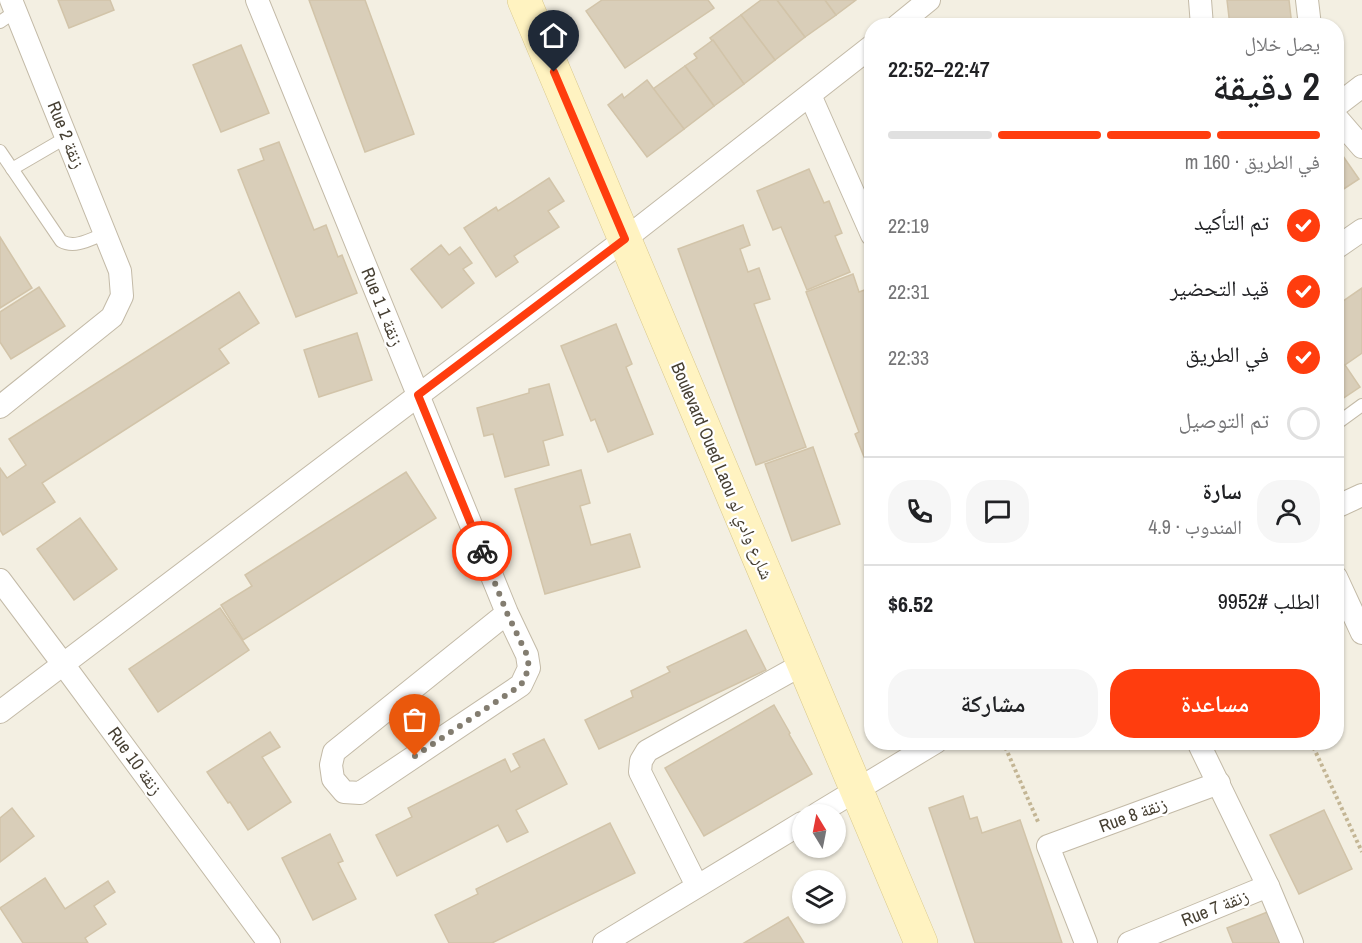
<!DOCTYPE html>
<html lang="ar">
<meta charset="utf-8">
<style>
:root{--surface:#fff;--page:#f6f6f6;--text:#202124;--muted:#757577;--line:#e0e0e0;--accent:#ff3d0e}
body{margin:0;font-family:"Archivo Narrow","Noto Naskh Arabic",sans-serif;background:var(--page);color:var(--text);direction:rtl;height:100vh;display:flex;flex-direction:column;font-size:22px;white-space:nowrap}
*{box-sizing:border-box;margin:0}
p{font-size:20px;color:var(--muted)}
.icon{flex:none;width:33px;height:33px;fill:none;stroke:currentColor;stroke-width:2;stroke-linecap:round;stroke-linejoin:round}
.map{position:relative;flex:1;overflow:hidden;direction:ltr}
.sheet{position:absolute;left:864px;top:18px;width:480px;height:732px;display:flex;flex-direction:column;background:var(--surface);border-radius:24px;box-shadow:0 2px 4px #0004;direction:rtl}
.sheet>*{flex:none}
.needle{width:39px;rotate:350deg}
.fabs{position:absolute;left:792px;top:804px;display:grid;gap:12px}
.fabs a{display:grid;place-items:center;width:54px;height:54px;border-radius:50%;background:var(--surface);box-shadow:0 2px 4px #0004;font-size:30px}
.pin{position:absolute;display:grid;place-items:center;width:51px;height:51px;color:#fff;margin:-62px -26px;border-radius:50% 50% 50% 0;rotate:-45deg;box-shadow:0 0 6px #0007}
.pin .icon{rotate:45deg}
.courier{position:absolute;display:grid;place-items:center;width:60px;height:60px;margin:-30px;border:4px solid #ff3d0e;border-radius:50%;background:#fff;color:#222;box-shadow:0 2px 8px #0007}
.headline em{font-style:normal;font-weight:600}
.headline div{display:flex;flex-direction:column-reverse}
.headline{display:flex;align-items:center;justify-content:space-between;height:102px;padding:0 24px}
h1{font-size:39px;font-weight:600;line-height:45px}
.bar{display:grid;grid-template-columns:repeat(4,1fr);gap:9px 6px;align-content:center;height:72px;padding:0 24px}
.bar i{height:8px;border-radius:4px;background:var(--line)}
.bar .current{background:var(--accent)}
.bar p{grid-column:span 4}
.line{display:flex;align-items:center;gap:15px;padding:0 24px;border-top:2px solid var(--line)}
.line div{flex:1}
.round{display:grid;place-items:center;flex:none;width:63px;height:63px;border-radius:24px;background:var(--page)}
ol{padding:0 24px;list-style:none}
li{display:flex;align-items:center;gap:18px;height:66px}
li p{margin-inline-start:auto}
li .icon{padding:6px;border-radius:50%;background:var(--accent);color:#fff;stroke-width:4}
li:last-child{color:var(--muted)}
li i{width:33px;height:33px;border:3px solid var(--line);border-radius:50%}
.button{display:flex;gap:12px;margin-top:auto;padding:12px 24px}
.button a{flex:1;height:69px;border-radius:24px;background:var(--accent);color:#fff;font-size:24px;font-weight:600;line-height:69px;text-align:center}
.button a+a{background:var(--page);color:var(--text)}
.map>svg:first-child{display:block}
.building{fill:#d9ceb9;stroke:#d2c4a9;stroke-width:1.5}
.lines{fill:none;stroke-linecap:round;stroke-linejoin:round}
.lane-casing{stroke:#c3baa7;stroke-width:14}
.street-casing{stroke:#c3baa7;stroke-width:24}
.secondary-casing{stroke:#d9c88c;stroke-width:34}
.path{stroke:#c3b594;stroke-width:4;stroke-dasharray:3 3;stroke-linecap:butt}
.lane{stroke:#fff;stroke-width:12}
.street{stroke:#fff;stroke-width:22}
.secondary{stroke:#fff3c1;stroke-width:33}
.done{stroke:#837d70;stroke-width:6;stroke-dasharray:0 10.8}
.route{stroke:#ff3d0e;stroke-width:8}
.labels{text-anchor:middle;stroke-width:4.5;stroke-linejoin:round;paint-order:stroke}
.street-label{font-size:18px;fill:#463f32;stroke:#fff}
</style>
<div class="map">
<svg width="1362" height="943" viewBox="0 0 1362 943">
<rect width="100%" height="100%" fill="#f3efe2"/>
<!-- building -->
<g class="building">
<path d="M58,0H110L114,10L69,28Z"/>
<path d="M309,0H365L414,134L365,152Z"/>
<path d="M602,0H708L714,8L625,68L586,11Z"/>
<path d="M761,0H777L805,37L775,60L741,15Z"/>
<path d="M777,0H825L836,15L805,37Z"/>
<path d="M825,0H856L836,15Z"/>
<path d="M1227,0H1289L1292,26H1230Z"/>
<path d="M741,15L775,60L744,84L710,38Z"/>
<path d="M713,40L744,84L714,106L685,66L697,58L694,54Z"/>
<path d="M241,45L269,113L221,132L193,65Z"/>
<path d="M685,66L714,106L684,129L653,89Z"/>
<path d="M647,80L684,129L647,157L608,105L622,94L624,98Z"/>
<path d="M279,142L314,230L326,225L338,257L342,255L357,293L296,317L238,170L264,160L260,149Z"/>
<path d="M1336,146L1359,179L1336,194Z"/>
<path d="M809,169L824,203L829,201L842,233L835,236L850,272L807,290L781,227L773,230L757,191Z"/>
<path d="M549,178L564,201L548,211L559,227L514,256L518,262L496,277L464,228L496,207L498,211Z"/>
<path d="M743,225L750,245L740,249L748,272L759,268L770,299L754,304L806,447L756,465L678,249Z"/>
<path d="M0,237L32,288L0,308Z"/>
<path d="M441,245L449,255L460,247L472,263L463,269L474,283L442,308L411,269Z"/>
<path d="M853,274L859,292L870,288L872,292V477L855,434L859,432L806,292Z"/>
<path d="M39,287L65,326L11,359L0,342V312Z"/>
<path d="M1362,288V353L1345,365L1360,387L1336,403V306Z"/>
<path d="M239,292L259,323L219,349L229,363L42,483L55,502L3,535L0,530V468L7,478L26,465L9,439Z"/>
<path d="M616,324L632,364L626,367L653,434L608,452L595,419L591,421L561,346Z"/>
<path d="M357,333L372,380L319,397L304,350Z"/>
<path d="M549,384L563,435L543,441L549,465L505,477L493,434L484,436L477,408L529,393V389Z"/>
<path d="M813,447L840,524L792,541L765,464Z"/>
<path d="M581,470L590,503L580,506L591,545L630,534L640,567L545,594L515,489Z"/>
<path d="M406,472L436,518L243,640L221,605L252,586L245,575Z"/>
<path d="M80,518L117,569L74,600L37,549Z"/>
<path d="M220,608L249,650L158,712L129,669Z"/>
<path d="M746,630L766,670L599,749L585,720L633,697L631,691L670,672L667,667Z"/>
<path d="M774,705L790,733L789,734L812,774L704,836L665,768Z"/>
<path d="M270,732L280,747L262,757L291,802L248,830L230,802L228,803L207,772Z"/>
<path d="M544,739L567,784L516,810L528,832L507,842L498,825L397,876L376,835L412,817L408,808L505,759L511,772L520,767L513,754Z"/>
<path d="M963,796L970,819L977,817L982,833L1020,820L1062,943H975L929,808Z"/>
<path d="M12,808L34,836L0,862V818Z"/>
<path d="M1324,810L1352,869L1299,894L1270,835Z"/>
<path d="M610,823L635,873L492,943H449L435,915L478,894L476,889Z"/>
<path d="M330,834L343,861L338,863L356,899L313,920L282,858Z"/>
<path d="M45,878L65,909L108,881L115,892L94,906L106,924L85,938L88,943H23L0,908Z"/>
<path d="M1270,911L1283,943H1233L1227,928Z"/>
<path d="M788,917L804,943H744Z"/>
</g>
<g class="lines">
<defs>
<g id="lane">
<path d="M0,22L16,11"/>
<path d="M0,151L61,241C75,249 91,239 106,233"/>
<path d="M12,169L67,137"/>
<path d="M1336,424L1362,405"/>
</g>
<g id="street">
<path d="M257,0L507,613L527,655L529,668L521,685L360,793L344,792L333,779L331,765L334,752L507,613"/>
<path d="M1200,0L1202,26"/>
<path d="M1307,0L1310,26"/>
<path d="M897,26L929,0"/>
<path d="M810,95L872,235"/>
<path d="M1336,106L1362,86"/>
<path d="M1336,117L1362,147"/>
<path d="M1336,248L1362,230"/>
<path d="M0,407L112,317L122,296L120,271L11,0"/>
<path d="M1336,507L1362,495"/>
<path d="M1336,577L1362,633"/>
<path d="M0,580L63,664L269,943"/>
<path d="M0,712L625,239L872,46"/>
<path d="M1198,742L1268,886L1292,943"/>
<path d="M817,814L936,742"/>
<path d="M697,886L640,772L641,761L647,751L803,664"/>
<path d="M604,943L802,823"/>
<path d="M1086,943L1048,846L1219,783"/>
<path d="M1129,943L1268,886"/>
</g>
<path id="secondary" d="M524,0L921,943"/>
</defs>
<!-- lane casing -->
<use href="#lane" class="lane-casing"/>
<!-- street casing -->
<use href="#street" class="street-casing"/>
<!-- secondary casing -->
<use href="#secondary" class="secondary-casing"/>
<!-- path -->
<g class="path">
<path d="M1003,742L1039,824"/>
<path d="M1311,742L1362,852"/>
</g>
<!-- lane -->
<use href="#lane" class="lane"/>
<!-- street -->
<use href="#street" class="street"/>
<!-- secondary -->
<use href="#secondary" class="secondary"/>
</g>
<g class="lines">
<!-- done -->
<path class="done" d="M415,756L521,685L529,668L527,655L507,613L482,551"/>
<!-- route -->
<path class="route" d="M482,551L418,395L625,239L554,72"/>
</g>
<g class="labels">
<!-- street labels -->
<g class="street-label">
<text transform="translate(66 135) rotate(68)" y="6">Rue 2 زنقة</text>
<text transform="translate(382 307) rotate(68)" y="6">Rue 1 زنقة 1</text>
<text transform="translate(722 471) rotate(67)" y="6">Boulevard Oued Laou شارع وادي لو</text>
<text transform="translate(135 761) rotate(54)" y="6">Rue 10 زنقة</text>
<text transform="translate(1133 815) rotate(-20)" y="6">Rue 8 زنقة</text>
<text transform="translate(1215 908) rotate(-22)" y="6">Rue 7 زنقة</text>
</g>
</g>
</svg>
<div class="fabs">
<a><svg class="needle" viewBox="-14 -14 28 28"><path d="M0-13l5 13h-10z" fill="#e53935"/><path d="M0 13l5-13h-10z" fill="#757577"/></svg></a>
<a><svg class="icon" aria-label="layers" viewBox="0 0 24 24"><path d="M12 4l9 5-9 5-9-5zM3 14l9 5 9-5"/></svg></a>
</div>
<div class="pin" style="left:415px;top:756px;background:#ea580c"><svg class="icon" aria-label="bag" viewBox="0 0 24 24"><path d="M5 8h14l-1 12H6zM9 8a3 3 0 0 1 6 0"/></svg></div>
<div class="pin" style="left:554px;top:72px;background:#1f2937"><svg class="icon" aria-label="home" viewBox="0 0 24 24"><path d="M3 11l9-7 9 7M6 9v11h12V9"/></svg></div>
<div class="courier" style="left:482px;top:551px"><svg class="icon" aria-label="bike" viewBox="0 0 24 24"><circle cx="6" cy="16" r="4"/><circle cx="18" cy="16" r="4"/><path d="M6 16l4-8h5l3 8M10 8l3 8H6M13 5h3"/></svg></div>
<section class="sheet">
<div class="headline"><div><h1>2 دقيقة</h1><p>يصل خلال</p></div><em>22:47–22:52</em></div>
<div class="bar"><i class="current"></i><i class="current"></i><i class="current"></i><i></i><p>في الطريق · 160 m</p></div>
<ol>
<li><svg class="icon" aria-label="check" viewBox="0 0 24 24"><path d="M5 12l5 5 9-10"/></svg>تم التأكيد<p>22:19</p></li>
<li><svg class="icon" aria-label="check" viewBox="0 0 24 24"><path d="M5 12l5 5 9-10"/></svg>قيد التحضير<p>22:31</p></li>
<li><svg class="icon" aria-label="check" viewBox="0 0 24 24"><path d="M5 12l5 5 9-10"/></svg>في الطريق<p>22:33</p></li>
<li><i></i>تم التوصيل</li>
</ol>
<div class="line" style="height:108px"><a class="round"><svg class="icon" aria-label="person" viewBox="0 0 24 24"><circle cx="12" cy="8" r="4"/><path d="M4 21q1-7 8-7t8 7"/></svg></a><div><b>سارة</b><p>المندوب · 4.9</p></div><a class="round"><svg class="icon" aria-label="chat" viewBox="0 0 24 24"><path d="M4 5h16v11H9l-5 4z"/></svg></a><a class="round"><svg class="icon" aria-label="phone" viewBox="0 0 24 24"><path d="M5 4h4l2 5-3 2q2 4 5 5l2-3 5 2v4C11 20 4 13 5 4z"/></svg></a></div>
<div class="line" style="height:78px"><div>الطلب #9952</div><b>$6.52</b></div>
<div class="button"><a>مساعدة</a><a>مشاركة</a></div>
</section>
</div>
